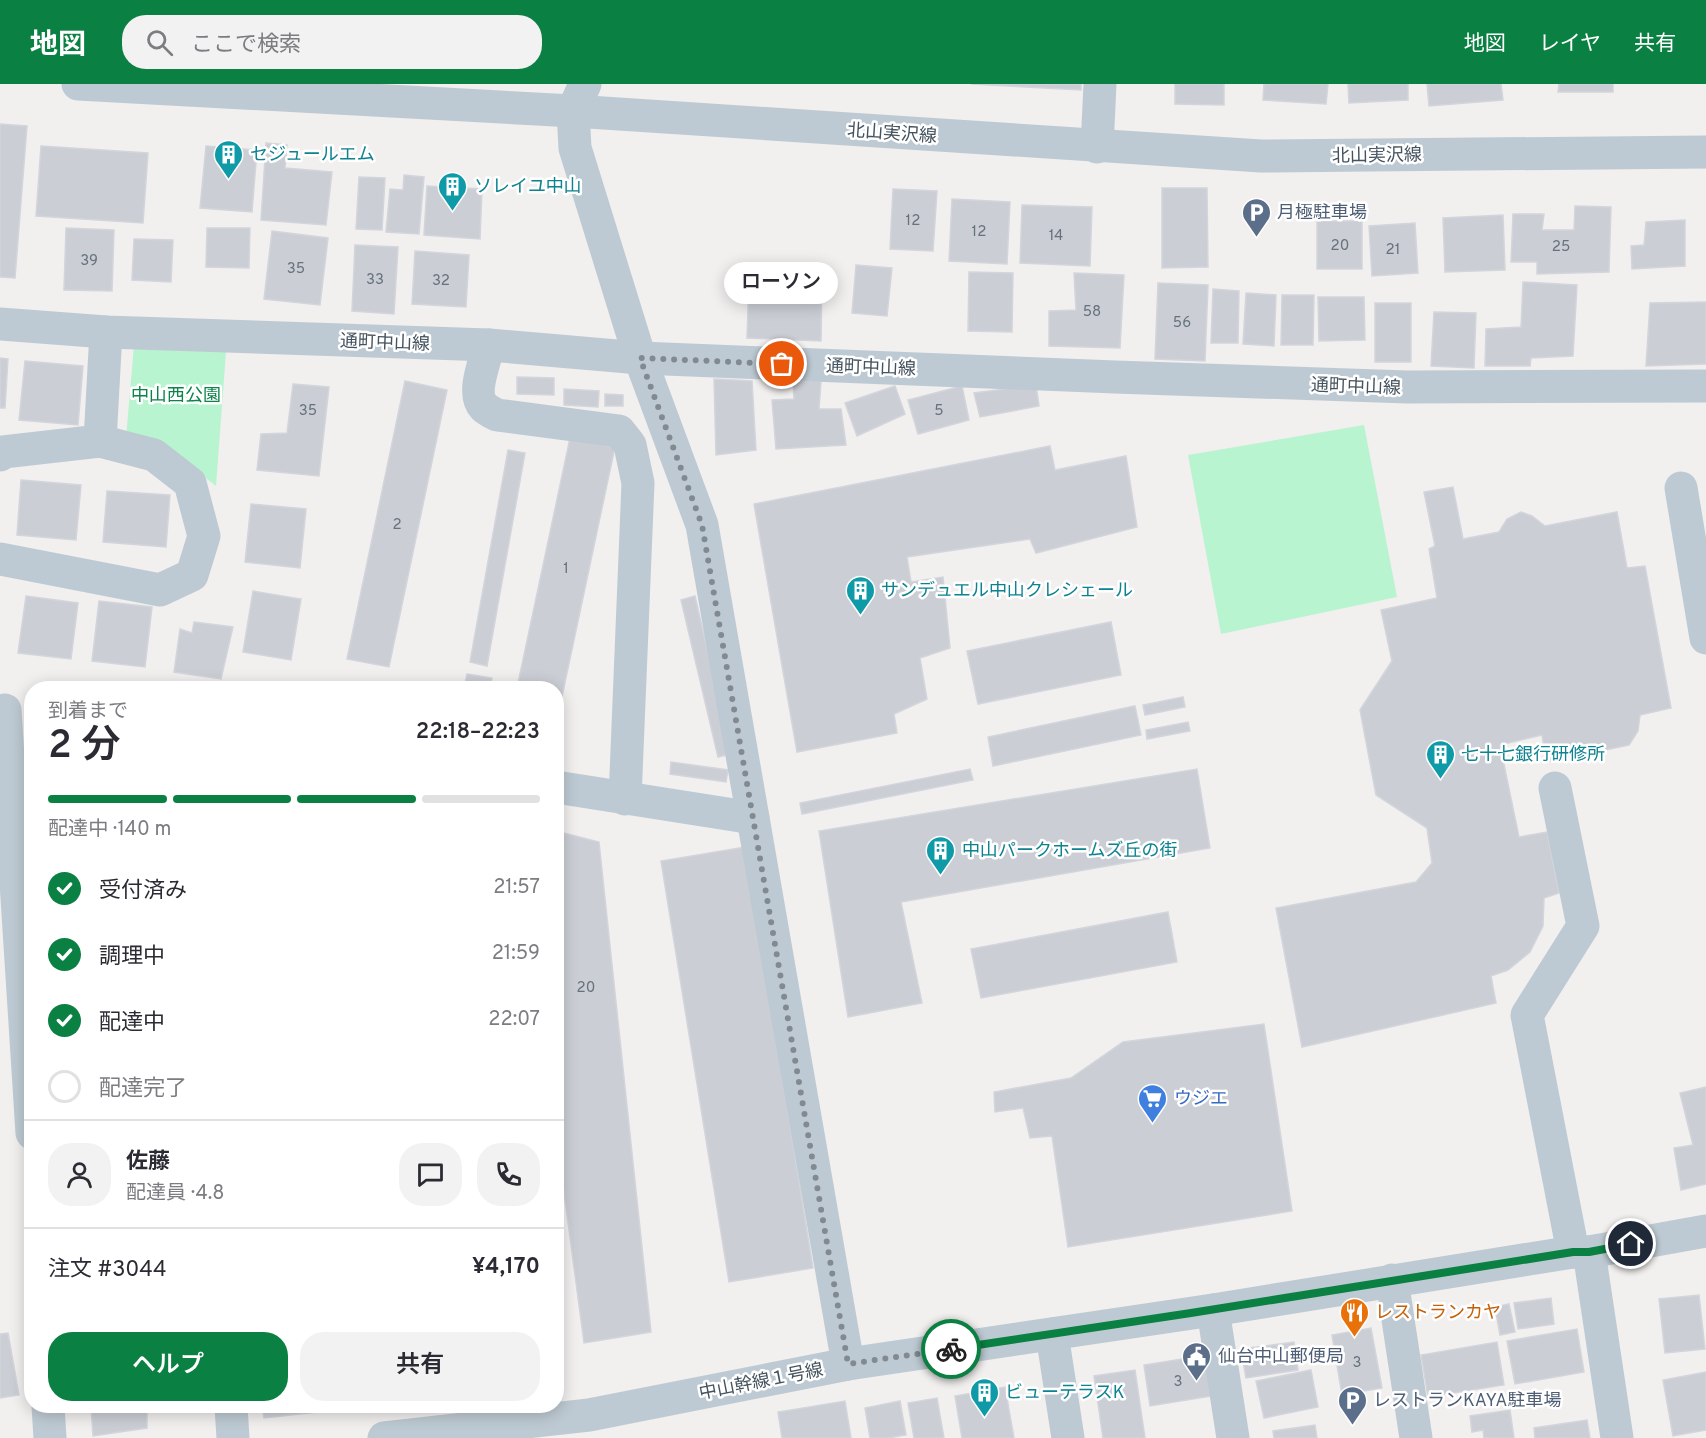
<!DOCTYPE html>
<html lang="ja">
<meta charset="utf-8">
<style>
:root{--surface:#fff;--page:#f2f2f3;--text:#2b2b33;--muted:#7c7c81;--line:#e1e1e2;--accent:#0b8043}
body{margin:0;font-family:Overpass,"Noto Sans JP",sans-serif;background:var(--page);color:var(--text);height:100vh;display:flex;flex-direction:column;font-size:22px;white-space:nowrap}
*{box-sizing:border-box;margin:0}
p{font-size:20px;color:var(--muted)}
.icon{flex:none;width:33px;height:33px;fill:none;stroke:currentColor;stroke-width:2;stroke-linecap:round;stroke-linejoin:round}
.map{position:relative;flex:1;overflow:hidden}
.panel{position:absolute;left:24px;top:597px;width:540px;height:732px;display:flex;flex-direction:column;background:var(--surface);border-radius:24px;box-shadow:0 3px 15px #0003}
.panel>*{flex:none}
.pin{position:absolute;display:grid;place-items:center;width:51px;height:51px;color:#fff;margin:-26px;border:3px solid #fff;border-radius:50%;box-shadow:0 2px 6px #0007}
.courier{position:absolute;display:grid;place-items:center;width:60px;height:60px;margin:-30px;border:4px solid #0b8043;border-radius:50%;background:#fff;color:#222;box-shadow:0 2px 8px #0007}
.bubble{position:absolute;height:42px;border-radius:21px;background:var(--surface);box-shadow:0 3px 15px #0003;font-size:20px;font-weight:600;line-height:42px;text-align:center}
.head em{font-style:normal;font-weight:600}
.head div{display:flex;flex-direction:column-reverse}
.head{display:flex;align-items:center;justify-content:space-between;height:102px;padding:0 24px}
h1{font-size:39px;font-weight:600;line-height:45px}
.bar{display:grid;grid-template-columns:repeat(4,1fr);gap:9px 6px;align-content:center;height:72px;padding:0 24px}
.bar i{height:8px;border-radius:4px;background:var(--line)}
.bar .current{background:var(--accent)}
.bar p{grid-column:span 4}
.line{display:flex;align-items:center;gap:15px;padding:0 24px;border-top:2px solid var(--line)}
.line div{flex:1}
.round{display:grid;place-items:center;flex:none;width:63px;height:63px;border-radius:24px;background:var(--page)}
ol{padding:0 24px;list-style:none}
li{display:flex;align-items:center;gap:18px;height:66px}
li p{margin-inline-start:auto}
li .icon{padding:6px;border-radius:50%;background:var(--accent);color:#fff;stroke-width:4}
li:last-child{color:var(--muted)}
li i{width:33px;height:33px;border:3px solid var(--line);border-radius:50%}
.cta{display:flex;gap:12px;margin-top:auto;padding:12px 24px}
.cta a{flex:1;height:69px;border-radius:24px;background:var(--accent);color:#fff;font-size:24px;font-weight:600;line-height:69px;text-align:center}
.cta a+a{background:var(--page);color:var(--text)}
header{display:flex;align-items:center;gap:36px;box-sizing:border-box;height:84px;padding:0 30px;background:var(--accent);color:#fff}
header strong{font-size:28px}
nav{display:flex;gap:33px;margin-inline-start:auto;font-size:21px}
.search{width:420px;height:54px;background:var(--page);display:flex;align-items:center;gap:15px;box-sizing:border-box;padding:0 21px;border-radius:24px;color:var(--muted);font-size:22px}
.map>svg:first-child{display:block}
.green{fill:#b9f4d0}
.building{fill:#cbced5;stroke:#d3d5dc;stroke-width:1.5}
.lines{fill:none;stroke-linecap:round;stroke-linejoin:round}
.minor{stroke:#becad3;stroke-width:33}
.done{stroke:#828a91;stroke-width:6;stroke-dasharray:0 10.8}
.route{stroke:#0b8043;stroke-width:8}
.labels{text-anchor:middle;stroke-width:5;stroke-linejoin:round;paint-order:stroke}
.number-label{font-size:15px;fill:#66727c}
.street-label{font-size:18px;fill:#45535f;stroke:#fff}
.culture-label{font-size:18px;fill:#0d838f;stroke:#fff;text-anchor:start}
.service-label{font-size:18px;fill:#4e5e75;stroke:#fff;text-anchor:start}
.park-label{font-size:18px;fill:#0c8449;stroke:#fff}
.shop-label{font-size:18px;fill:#366cbe;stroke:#fff;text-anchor:start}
.food-label{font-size:18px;fill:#c56008;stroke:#fff;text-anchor:start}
</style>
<header>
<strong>地図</strong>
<div class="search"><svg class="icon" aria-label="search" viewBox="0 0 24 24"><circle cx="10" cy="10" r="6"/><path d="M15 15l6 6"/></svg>ここで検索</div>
<nav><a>地図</a><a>レイヤ</a><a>共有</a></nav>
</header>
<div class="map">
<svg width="1706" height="1354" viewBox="0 0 1706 1354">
<rect width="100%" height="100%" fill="#f2efef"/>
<!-- green -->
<g class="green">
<path d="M134,261L226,268L216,402L174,369L126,354Z"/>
<path d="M1364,341L1397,513L1221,550L1188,371Z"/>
</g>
<!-- building -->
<g class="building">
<path d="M971,0H1081V6Z"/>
<path d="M1175,0H1224V21L1175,20Z"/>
<path d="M1264,0H1328L1326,20L1263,16Z"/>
<path d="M1348,0H1408V16L1349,19Z"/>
<path d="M1427,0H1501L1503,16L1429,22Z"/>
<path d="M1559,0H1613V8H1558Z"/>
<path d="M0,40L27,42L15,194L0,193Z"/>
<path d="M266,59L287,61L285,84L332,88L326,141L261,136Z"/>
<path d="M41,62L148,69L143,139L36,132Z"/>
<path d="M206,62L257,66L252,128L200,124Z"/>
<path d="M404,91L424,93L419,150L386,148L390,105L403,106Z"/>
<path d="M359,93L385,94L382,146L356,145Z"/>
<path d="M427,102L482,105L480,155L424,151Z"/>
<path d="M1162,104H1207L1208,183L1162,184Z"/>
<path d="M893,105L937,107L933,167L890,165Z"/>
<path d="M952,115L1010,118L1007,180L949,177Z"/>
<path d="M1022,121L1092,123L1090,182L1020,179Z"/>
<path d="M1575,122L1611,123L1609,188L1537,190V178H1511L1513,130H1544L1542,146H1574Z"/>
<path d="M1503,131L1505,186L1445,188L1443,134Z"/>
<path d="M1685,136V182L1632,185L1631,162L1644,161L1646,138Z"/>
<rect x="1317" y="137" width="45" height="48"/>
<path d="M1415,139L1418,189L1372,192L1369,142Z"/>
<path d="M66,144L114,146L112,207L64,206Z"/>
<path d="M207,144H250L249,184L206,183Z"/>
<path d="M272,147L328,154L320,221L264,215Z"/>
<path d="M134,155L173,156L171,198L132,196Z"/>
<path d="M355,161L398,163L394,230L352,227Z"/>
<path d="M415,167L469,171L466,223L412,220Z"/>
<path d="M856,181L892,184L887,232L852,229Z"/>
<path d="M969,188L1013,189L1012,248L968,247Z"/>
<path d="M1074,189L1124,191L1120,264L1049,262V227L1076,226Z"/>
<path d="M749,196L822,198L821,257L747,254Z"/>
<path d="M1523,198L1577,201L1573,272L1531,274L1530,282H1485L1486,245L1521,243Z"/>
<path d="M1158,199L1208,201L1205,277L1155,275Z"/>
<path d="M1213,205L1239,207L1238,259H1211Z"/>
<path d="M1246,209L1276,211L1274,262L1243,260Z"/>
<path d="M1282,211H1314L1313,261H1281Z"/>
<path d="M1318,213H1364L1365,256L1319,257Z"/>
<path d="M1706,218V280L1646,282L1650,219Z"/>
<rect x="1375" y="219" width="36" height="59"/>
<path d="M1434,228L1476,229L1474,284L1431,282Z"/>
<path d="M0,274L8,275L5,324H0Z"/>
<path d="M25,277L83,282L78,341L19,336Z"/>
<path d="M517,293L554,294V311L517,310Z"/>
<path d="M714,295L752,297L756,366L716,371Z"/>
<path d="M405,297L447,306L389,583L347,575Z"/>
<path d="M793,297H821L819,325H841L846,361L776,365L772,316L794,315Z"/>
<path d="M293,300L329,303L319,392L257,386L261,350L287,349Z"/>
<path d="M1036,301L1039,322L980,333L974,309Z"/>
<path d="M895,302L905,330L857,352L845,319Z"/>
<path d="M962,302L969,336L918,350L908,316Z"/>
<path d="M564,305L599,307L598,323L564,321Z"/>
<path d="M605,310L623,311V322H605Z"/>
<path d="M570,354L615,363L557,636L556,604H517Z"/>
<path d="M1050,362L1055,386L1126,372L1137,443L1036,469L1030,455L907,473L911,498L943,493L950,564L920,574L927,615L894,630L897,649L797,668L754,420Z"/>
<path d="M508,366L525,369L487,582L470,578Z"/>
<path d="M21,396L81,401L76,456L17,451Z"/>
<path d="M1453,403L1463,455L1499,448L1507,435L1521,428L1532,432L1545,442L1617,428L1627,484L1645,482L1671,624L1640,631L1638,647L1629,661L1546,678L1542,651L1500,661L1519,753L1547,748L1559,809L1544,814L1543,842L1530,868L1508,886L1491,892L1496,919L1302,963L1276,824L1416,798L1432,779L1427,744L1376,711L1360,626L1392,577L1381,526L1437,514L1429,465L1435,462L1424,408Z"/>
<path d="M107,407L170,411L166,463L103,458Z"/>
<path d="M251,420L306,425L300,484L245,478Z"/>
<path d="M253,507L301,515L291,576L243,568Z"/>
<path d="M26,512L78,519L71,575L18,569Z"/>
<path d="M695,512L731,670L718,673L681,516Z"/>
<path d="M99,517L152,523L145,583L92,577Z"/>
<path d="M194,538L233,543L221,595L174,588L180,545L192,549Z"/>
<path d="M1111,538L1121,591L978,620L967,567Z"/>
<path d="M467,590L492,594L490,604H464Z"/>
<path d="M1183,613L1185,623L1145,631L1143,621Z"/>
<path d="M1135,622L1141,651L993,682L988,653Z"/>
<path d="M1188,638L1190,647L1147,655L1146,646Z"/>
<path d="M671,678L728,686L726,698L670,690Z"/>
<path d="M970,685L973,696L802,730L800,719Z"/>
<path d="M1197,685L1210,764L901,818L922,919L848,933L819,747Z"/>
<path d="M556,747L599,758L651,1248L584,1259L556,1048Z"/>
<path d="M745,763L813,1184L729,1198L661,777Z"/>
<path d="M1168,828L1177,878L981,914L971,865Z"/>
<path d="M1264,940L1292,1127L1068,1163L1052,1052L1030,1054L1023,1024L995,1028L994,1008L1071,994L1123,958Z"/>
<path d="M1706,1003V1100L1681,1106L1674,1064L1693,1061L1680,1009Z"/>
<path d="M1699,1211L1705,1265L1665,1269L1659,1215Z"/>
<path d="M1551,1214L1554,1240L1518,1245L1514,1219Z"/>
<path d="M1509,1220L1515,1248L1500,1251L1495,1223Z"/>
<path d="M1371,1244L1382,1304L1342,1311L1332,1251Z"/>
<path d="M1577,1245L1584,1288L1515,1300L1507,1257Z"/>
<path d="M8,1249L19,1311L0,1314V1250Z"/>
<path d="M1294,1258L1298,1286L1246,1294L1241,1265Z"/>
<path d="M1497,1258L1504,1301L1428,1313L1421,1271Z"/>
<path d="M1206,1271L1212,1312L1150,1322L1144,1281Z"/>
<path d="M1135,1286L1145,1354H1103L1094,1292Z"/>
<path d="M1311,1286L1318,1323L1264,1334L1256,1297Z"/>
<path d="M1706,1288V1346L1673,1352L1663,1296Z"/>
<path d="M1005,1303L1014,1354H962L955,1312Z"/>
<path d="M937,1314L944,1354H914L908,1319Z"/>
<path d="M845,1317L851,1354H782L778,1328Z"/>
<path d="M900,1317L906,1351L888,1354H870L865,1324Z"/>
<path d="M91,1322H147V1344L93,1352Z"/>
<path d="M262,1322H325L326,1327L264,1334Z"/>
<path d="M1510,1326L1514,1354H1484L1483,1346L1472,1348L1470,1332Z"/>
<path d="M1587,1336L1590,1354H1535L1534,1344Z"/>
<path d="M1315,1341L1317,1354H1274L1273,1347Z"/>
</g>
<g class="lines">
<!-- minor -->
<g class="minor">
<path d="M78,0L573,27L1261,72L1706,68"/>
<path d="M585,0L573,27L575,64L640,274L702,441L848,1280"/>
<path d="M1097,63L1100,0"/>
<path d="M0,240L106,248L489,261L640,274L1115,293L1407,303L1706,302"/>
<path d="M489,261C485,277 471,310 484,323C487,326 493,329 497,331L619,347L630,361L638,399L625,715"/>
<path d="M100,357L106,248"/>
<path d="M0,371L3,368L100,357L154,371L190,399L204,452L192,491L160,506L0,475"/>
<path d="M1681,404L1706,554"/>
<path d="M5,626L32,1049"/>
<path d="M556,703L753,734"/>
<path d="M1555,704L1583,842L1527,931L1573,1168"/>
<path d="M1589,1168L1617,1354"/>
<path d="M1392,1196L1416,1354"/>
<path d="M1213,1226L1233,1354"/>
<path d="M1052,1250L1068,1354"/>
<path d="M48,1322L50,1354"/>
<path d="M231,1322L233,1354"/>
<path d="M384,1354L589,1331L848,1280L1213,1226L1573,1168H1589L1706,1147"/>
</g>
</g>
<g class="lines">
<!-- done -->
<path class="done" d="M782,280L640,274L702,441L848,1280L951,1265"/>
<!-- route -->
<path class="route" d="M951,1265L1191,1229L1573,1168H1589L1631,1160"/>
</g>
<!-- icons -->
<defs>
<symbol id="building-pin" viewBox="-11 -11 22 30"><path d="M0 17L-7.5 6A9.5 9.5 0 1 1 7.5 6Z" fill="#0f9aa8" stroke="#fff"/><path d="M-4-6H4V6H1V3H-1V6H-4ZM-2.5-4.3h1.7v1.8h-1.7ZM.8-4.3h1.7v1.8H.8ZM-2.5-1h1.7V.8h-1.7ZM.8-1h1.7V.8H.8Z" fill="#fff"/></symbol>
<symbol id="parking-pin" viewBox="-11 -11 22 30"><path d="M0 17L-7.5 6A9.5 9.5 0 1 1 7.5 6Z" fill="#5c6f8a" stroke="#fff"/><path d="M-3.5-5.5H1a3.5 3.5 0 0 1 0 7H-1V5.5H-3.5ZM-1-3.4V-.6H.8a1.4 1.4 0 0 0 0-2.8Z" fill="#fff"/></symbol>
<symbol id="supermarket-pin" viewBox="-11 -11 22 30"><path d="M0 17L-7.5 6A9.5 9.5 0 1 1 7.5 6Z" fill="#3f7fe0" stroke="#fff"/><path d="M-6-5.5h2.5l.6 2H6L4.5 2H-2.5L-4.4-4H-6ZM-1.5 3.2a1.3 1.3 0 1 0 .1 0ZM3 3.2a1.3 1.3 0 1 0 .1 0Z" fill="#fff"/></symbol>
<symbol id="restaurant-pin" viewBox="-11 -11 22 30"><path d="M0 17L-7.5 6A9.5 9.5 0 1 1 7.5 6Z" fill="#e8710a" stroke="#fff"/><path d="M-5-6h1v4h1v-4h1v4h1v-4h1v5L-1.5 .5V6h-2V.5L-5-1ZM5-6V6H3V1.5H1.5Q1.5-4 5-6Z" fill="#fff"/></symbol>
<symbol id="civic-pin" viewBox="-11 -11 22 30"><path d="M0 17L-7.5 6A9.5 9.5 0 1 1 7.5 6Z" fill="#5c6f8a" stroke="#fff"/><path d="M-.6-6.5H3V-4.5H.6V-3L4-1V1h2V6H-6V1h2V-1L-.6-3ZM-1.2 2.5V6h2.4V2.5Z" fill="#fff"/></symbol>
</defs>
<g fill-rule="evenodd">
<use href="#building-pin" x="212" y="54" width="33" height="45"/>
<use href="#building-pin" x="436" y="86" width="33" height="45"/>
<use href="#parking-pin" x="1240" y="112" width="33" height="45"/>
<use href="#building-pin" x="844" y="490" width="33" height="45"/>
<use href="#building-pin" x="1424" y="654" width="33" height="45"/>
<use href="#building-pin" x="924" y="750" width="33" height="45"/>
<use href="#supermarket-pin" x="1136" y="998" width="33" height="45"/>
<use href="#restaurant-pin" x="1338" y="1212" width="33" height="45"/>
<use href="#civic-pin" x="1180" y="1256" width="33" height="45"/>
<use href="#building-pin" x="968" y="1292" width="33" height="45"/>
<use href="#parking-pin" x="1336" y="1300" width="33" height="45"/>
</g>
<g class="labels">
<!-- number labels -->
<g class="number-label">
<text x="913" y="141">12</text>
<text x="979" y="152">12</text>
<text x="1056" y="156">14</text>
<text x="1340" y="166">20</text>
<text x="1561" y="167">25</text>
<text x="1393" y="170">21</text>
<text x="89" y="181">39</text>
<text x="296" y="189">35</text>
<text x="375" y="200">33</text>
<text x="441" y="201">32</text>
<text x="1092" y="232">58</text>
<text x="1182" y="243">56</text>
<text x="308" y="331">35</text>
<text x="939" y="331">5</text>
<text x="397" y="445">2</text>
<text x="566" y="489">1</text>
<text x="586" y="908">20</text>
<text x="1357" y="1283">3</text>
<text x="1178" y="1302">3</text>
</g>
<!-- street labels -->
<g class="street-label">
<text transform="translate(892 49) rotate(4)" y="6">北山実沢線</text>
<text transform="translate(1377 71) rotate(-1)" y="6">北山実沢線</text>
<text transform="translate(385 258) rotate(2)" y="6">通町中山線</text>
<text transform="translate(871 283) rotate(2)" y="6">通町中山線</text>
<text transform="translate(1356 302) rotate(2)" y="6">通町中山線</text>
<text transform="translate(761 1297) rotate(-11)" y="6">中山幹線１号線</text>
</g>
<!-- culture labels -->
<g class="culture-label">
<text x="250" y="76">セジュールエム</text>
<text x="474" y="108">ソレイユ中山</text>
<text x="881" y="512">サンデュエル中山クレシェール</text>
<text x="1461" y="676">七十七銀行研修所</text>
<text x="962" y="772">中山パークホームズ丘の街</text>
<text x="1005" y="1314">ビューテラスK</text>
</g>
<!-- service labels -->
<g class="service-label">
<text x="1277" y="134">月極駐車場</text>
<text x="1218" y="1278">仙台中山郵便局</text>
<text x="1373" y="1322">レストランKAYA駐車場</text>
</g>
<!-- park labels -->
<g class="park-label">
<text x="176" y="317">中山西公園</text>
</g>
<!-- shop labels -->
<g class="shop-label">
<text x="1174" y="1020">ウジエ</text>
</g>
<!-- food labels -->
<g class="food-label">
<text x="1375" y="1234">レストランカヤ</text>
</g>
</g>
</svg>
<div class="pin" style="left:782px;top:280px;background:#ea580c"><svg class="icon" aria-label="bag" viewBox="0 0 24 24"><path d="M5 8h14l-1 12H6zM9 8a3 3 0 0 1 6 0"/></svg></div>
<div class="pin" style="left:1631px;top:1160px;background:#1f2937"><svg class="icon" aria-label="home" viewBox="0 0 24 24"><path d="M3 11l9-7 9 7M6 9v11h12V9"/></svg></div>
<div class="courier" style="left:951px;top:1265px"><svg class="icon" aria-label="bike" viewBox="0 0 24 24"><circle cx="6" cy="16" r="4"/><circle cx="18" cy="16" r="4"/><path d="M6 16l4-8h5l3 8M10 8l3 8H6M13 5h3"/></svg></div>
<div class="bubble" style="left:724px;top:178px;width:114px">ローソン</div>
<section class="panel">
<div class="head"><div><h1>2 分</h1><p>到着まで</p></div><em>22:18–22:23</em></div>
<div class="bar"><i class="current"></i><i class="current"></i><i class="current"></i><i></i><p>配達中 · 140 m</p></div>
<ol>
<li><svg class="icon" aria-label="check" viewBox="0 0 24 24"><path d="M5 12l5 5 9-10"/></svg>受付済み<p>21:57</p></li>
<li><svg class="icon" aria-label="check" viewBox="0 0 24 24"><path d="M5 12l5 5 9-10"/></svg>調理中<p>21:59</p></li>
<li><svg class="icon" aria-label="check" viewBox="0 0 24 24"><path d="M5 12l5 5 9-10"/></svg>配達中<p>22:07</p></li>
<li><i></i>配達完了</li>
</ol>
<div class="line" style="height:108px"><a class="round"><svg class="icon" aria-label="person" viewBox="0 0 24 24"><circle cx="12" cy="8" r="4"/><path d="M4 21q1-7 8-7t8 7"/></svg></a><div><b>佐藤</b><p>配達員 · 4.8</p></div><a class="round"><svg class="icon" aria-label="chat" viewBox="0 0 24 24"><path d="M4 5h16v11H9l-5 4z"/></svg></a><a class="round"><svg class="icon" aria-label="phone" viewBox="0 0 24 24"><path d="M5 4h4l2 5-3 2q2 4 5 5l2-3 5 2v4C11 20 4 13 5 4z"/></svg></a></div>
<div class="line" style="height:78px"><div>注文 #3044</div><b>¥4,170</b></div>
<div class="cta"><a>ヘルプ</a><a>共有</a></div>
</section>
</div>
